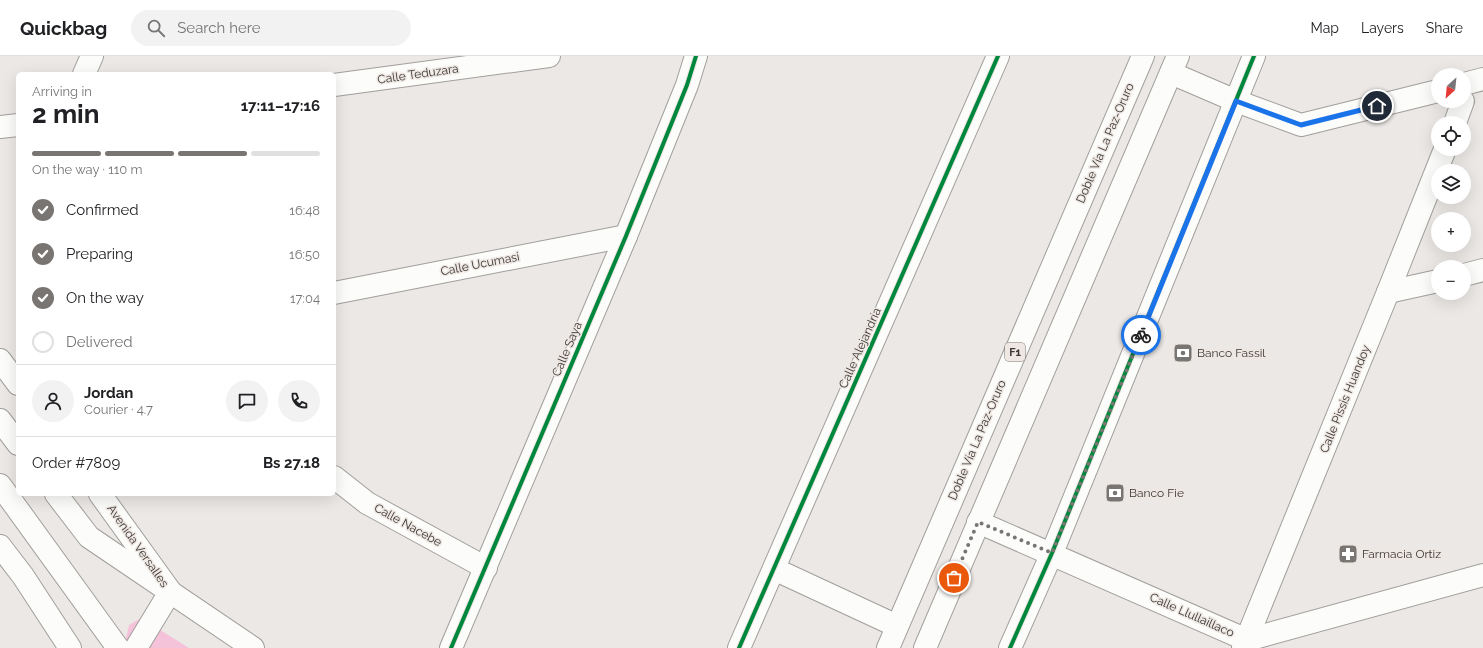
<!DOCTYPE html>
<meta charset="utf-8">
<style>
:root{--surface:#fff;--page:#f2f2f2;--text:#202124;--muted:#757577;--line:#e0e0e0;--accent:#787573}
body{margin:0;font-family:Raleway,sans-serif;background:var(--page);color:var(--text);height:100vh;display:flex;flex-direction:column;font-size:15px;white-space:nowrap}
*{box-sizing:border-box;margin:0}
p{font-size:13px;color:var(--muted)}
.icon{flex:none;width:22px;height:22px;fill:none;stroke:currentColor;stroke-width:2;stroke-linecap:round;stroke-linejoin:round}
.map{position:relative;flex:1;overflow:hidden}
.panel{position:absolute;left:16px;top:16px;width:320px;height:424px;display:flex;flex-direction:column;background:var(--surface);border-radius:6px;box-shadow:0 4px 16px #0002}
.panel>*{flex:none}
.needle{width:26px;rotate:207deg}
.fabs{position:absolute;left:1431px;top:12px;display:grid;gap:8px}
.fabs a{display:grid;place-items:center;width:40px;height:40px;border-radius:50%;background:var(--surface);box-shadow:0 4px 16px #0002;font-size:20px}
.pin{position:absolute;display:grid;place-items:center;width:34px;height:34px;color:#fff;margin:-17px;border:2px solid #fff;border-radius:50%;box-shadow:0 1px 4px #0007}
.courier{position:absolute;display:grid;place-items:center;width:40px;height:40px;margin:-20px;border:3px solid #1a73e8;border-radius:50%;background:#fff;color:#222;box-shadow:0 1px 5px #0007}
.head em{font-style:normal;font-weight:700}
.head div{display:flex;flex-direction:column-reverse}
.head{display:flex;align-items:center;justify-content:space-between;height:68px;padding:0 16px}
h1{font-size:26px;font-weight:700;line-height:30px}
.bar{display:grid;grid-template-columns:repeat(4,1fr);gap:6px 4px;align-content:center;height:48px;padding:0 16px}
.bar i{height:5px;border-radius:3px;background:var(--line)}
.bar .selected{background:var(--accent)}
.bar p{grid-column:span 4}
.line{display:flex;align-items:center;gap:10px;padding:0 16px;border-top:1px solid var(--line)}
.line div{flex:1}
.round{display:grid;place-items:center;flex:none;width:42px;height:42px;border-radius:21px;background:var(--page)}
ol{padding:0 16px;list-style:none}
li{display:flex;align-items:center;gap:12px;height:44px}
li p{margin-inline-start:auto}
li .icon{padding:4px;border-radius:50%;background:var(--accent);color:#fff;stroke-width:4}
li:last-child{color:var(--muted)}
li i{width:22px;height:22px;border:2px solid var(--line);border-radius:50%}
header{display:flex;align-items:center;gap:24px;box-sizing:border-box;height:56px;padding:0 20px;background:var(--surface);border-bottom:1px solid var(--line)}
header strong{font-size:19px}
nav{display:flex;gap:22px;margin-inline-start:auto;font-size:14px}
.search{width:280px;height:36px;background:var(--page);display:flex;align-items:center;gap:10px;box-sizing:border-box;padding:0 14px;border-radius:22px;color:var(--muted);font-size:15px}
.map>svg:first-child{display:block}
.green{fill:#f5c3d9}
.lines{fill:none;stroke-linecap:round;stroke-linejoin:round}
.street-casing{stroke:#a19f9d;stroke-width:24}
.secondary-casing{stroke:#a19f9d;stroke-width:24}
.highway-casing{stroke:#a19f9d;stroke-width:24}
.street{stroke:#fcfcfb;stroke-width:22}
.secondary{stroke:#fcfcfb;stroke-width:22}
.highway{stroke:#fcfcfb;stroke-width:22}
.cycleway-casing{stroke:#eee7e2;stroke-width:6}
.cycleway{stroke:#00873e;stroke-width:4}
.done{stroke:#787573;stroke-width:4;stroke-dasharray:0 7.2}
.route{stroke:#1a73e8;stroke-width:5}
.labels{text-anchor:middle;stroke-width:3;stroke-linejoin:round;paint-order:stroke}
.shield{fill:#eee7e2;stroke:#706c69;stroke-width:1}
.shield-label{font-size:11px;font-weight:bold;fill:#3a3735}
.street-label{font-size:12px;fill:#3a3735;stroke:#eee7e2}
.poi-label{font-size:12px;fill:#3a3735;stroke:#eee7e2;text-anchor:start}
</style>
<header>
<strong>Quickbag</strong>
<div class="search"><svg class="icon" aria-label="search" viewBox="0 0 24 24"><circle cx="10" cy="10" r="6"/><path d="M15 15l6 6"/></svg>Search here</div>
<nav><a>Map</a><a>Layers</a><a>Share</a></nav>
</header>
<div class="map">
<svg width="1483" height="592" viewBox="0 0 1483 592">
<rect width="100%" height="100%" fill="#ebe8e5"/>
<!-- green -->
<path class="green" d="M141,562L189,592H124L129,569Z"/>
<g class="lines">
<defs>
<g id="street">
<path d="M1171,17L1236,45L1301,69L1438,35"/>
<path d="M84,18L92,0"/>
<path d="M1464,28L1483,23"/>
<path d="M334,29L549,0"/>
<path d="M1455,67L1463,45"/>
<path d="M0,71L18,69"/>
<path d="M1464,219L1483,214"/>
<path d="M1388,236L1438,225"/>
<path d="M334,237L626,180"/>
<path d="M0,304L18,328"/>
<path d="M334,421L367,447L486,512"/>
<path d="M100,438L170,535"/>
<path d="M978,466L1247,584L1483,519"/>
<path d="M0,490L23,520L70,592"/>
<path d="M774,513L897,570"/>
<path d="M451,592L626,180L687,29L696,0"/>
<path d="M739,592L998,0"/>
<path d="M1010,592L1052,497L1254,0"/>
<path d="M1243,592L1388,236L1445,93"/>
</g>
<g id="secondary">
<path d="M0,364L18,388"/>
<path d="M0,429L118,592"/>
<path d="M56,438L89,481L253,592"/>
<path d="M136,592L170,536"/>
</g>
<g id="highway">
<path d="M888,592L1143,0"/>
<path d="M925,592L1178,0"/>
</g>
</defs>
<!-- street casing -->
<use href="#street" class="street-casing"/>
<!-- secondary casing -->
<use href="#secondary" class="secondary-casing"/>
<!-- highway casing -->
<use href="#highway" class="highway-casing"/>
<!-- street -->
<use href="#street" class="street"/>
<!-- secondary -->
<use href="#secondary" class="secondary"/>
<!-- highway -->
<use href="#highway" class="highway"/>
<defs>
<g id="cycleway">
<path d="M451,592L626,180L687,29L696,0"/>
<path d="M739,592L998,0"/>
<path d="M1010,592L1052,497L1254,0"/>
</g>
</defs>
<!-- cycleway casing -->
<use href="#cycleway" class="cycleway-casing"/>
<!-- cycleway -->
<use href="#cycleway" class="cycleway"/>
</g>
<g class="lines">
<!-- done -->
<path class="done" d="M954,522L978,466L1052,497L1141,279"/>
<!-- route -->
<path class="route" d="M1141,279L1236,45L1301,69L1377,50"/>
</g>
<!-- icons -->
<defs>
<symbol id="bank-square" viewBox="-11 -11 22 22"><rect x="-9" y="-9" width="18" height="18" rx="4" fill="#787573" stroke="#eee7e2"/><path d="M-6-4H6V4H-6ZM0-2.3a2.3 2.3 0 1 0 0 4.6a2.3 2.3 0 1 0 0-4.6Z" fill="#fff"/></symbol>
<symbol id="pharmacy-square" viewBox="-11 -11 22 22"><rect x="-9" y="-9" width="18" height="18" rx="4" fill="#787573" stroke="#eee7e2"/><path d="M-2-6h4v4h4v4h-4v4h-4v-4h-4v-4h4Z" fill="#fff"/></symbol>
</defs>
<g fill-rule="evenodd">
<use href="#bank-square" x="1172" y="286" width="22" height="22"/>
<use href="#bank-square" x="1104" y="426" width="22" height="22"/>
<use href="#pharmacy-square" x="1337" y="487" width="22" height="22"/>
</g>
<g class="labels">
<!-- shield labels -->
<rect class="shield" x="1005" y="287" width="20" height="18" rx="3"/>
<g class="shield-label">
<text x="1015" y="300">F1</text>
</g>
<!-- street labels -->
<g class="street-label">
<text transform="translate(418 18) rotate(-8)" y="4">Calle Teduzara</text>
<text transform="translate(1105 87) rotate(-67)" y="4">Doble Vía La Paz-Oruro</text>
<text transform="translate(480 208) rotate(-11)" y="4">Calle Ucumasi</text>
<text transform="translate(860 292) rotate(-66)" y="4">Calle Alejandría</text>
<text transform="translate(567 293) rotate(-67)" y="4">Calle Saya</text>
<text transform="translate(1345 343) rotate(-68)" y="4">Calle Pissis Huandoy</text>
<text transform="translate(977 384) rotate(-67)" y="4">Doble Vía La Paz-Oruro</text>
<text transform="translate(408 469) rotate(29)" y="4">Calle Nacebe</text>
<text transform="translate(138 490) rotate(55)" y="4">Avenida Versalles</text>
<text transform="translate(1192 559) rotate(24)" y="4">Calle Llullaillaco</text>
</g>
<!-- poi labels -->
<g class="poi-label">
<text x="1197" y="301">Banco Fassil</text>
<text x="1129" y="441">Banco Fie</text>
<text x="1362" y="502">Farmacia Ortiz</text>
</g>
</g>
</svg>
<div class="fabs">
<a><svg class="needle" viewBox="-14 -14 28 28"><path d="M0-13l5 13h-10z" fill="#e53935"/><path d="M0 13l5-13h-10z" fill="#757577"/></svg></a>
<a><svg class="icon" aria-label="locate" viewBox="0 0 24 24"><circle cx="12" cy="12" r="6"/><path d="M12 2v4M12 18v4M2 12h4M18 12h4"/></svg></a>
<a><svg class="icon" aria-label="layers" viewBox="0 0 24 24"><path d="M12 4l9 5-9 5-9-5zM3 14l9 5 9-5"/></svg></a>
<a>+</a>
<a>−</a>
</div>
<div class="pin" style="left:954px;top:522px;background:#ea580c"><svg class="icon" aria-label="bag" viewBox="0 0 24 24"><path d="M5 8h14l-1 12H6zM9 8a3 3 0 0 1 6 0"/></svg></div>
<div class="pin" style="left:1377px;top:50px;background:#1f2937"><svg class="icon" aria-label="home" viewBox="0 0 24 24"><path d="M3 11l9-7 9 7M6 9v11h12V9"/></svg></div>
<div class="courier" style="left:1141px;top:279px"><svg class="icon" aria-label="bike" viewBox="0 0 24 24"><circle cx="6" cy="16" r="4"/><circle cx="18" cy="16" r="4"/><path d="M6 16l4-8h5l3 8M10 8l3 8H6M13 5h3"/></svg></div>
<section class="panel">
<div class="head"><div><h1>2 min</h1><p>Arriving in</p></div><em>17:11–17:16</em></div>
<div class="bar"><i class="selected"></i><i class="selected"></i><i class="selected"></i><i></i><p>On the way · 110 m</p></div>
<ol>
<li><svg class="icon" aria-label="check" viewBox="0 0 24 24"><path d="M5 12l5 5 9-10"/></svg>Confirmed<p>16:48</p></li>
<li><svg class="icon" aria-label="check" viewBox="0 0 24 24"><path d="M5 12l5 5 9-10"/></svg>Preparing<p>16:50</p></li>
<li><svg class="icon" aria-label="check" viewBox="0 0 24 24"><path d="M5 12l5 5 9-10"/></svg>On the way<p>17:04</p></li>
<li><i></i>Delivered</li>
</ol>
<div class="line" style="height:72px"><a class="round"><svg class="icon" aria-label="person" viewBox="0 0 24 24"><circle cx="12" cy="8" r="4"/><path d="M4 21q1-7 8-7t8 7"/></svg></a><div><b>Jordan</b><p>Courier · 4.7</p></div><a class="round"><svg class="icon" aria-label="chat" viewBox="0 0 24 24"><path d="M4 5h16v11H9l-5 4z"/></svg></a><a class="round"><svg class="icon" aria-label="phone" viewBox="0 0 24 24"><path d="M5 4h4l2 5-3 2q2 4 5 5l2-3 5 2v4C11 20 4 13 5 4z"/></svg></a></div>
<div class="line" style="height:52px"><div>Order #7809</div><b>Bs 27.18</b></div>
</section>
</div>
